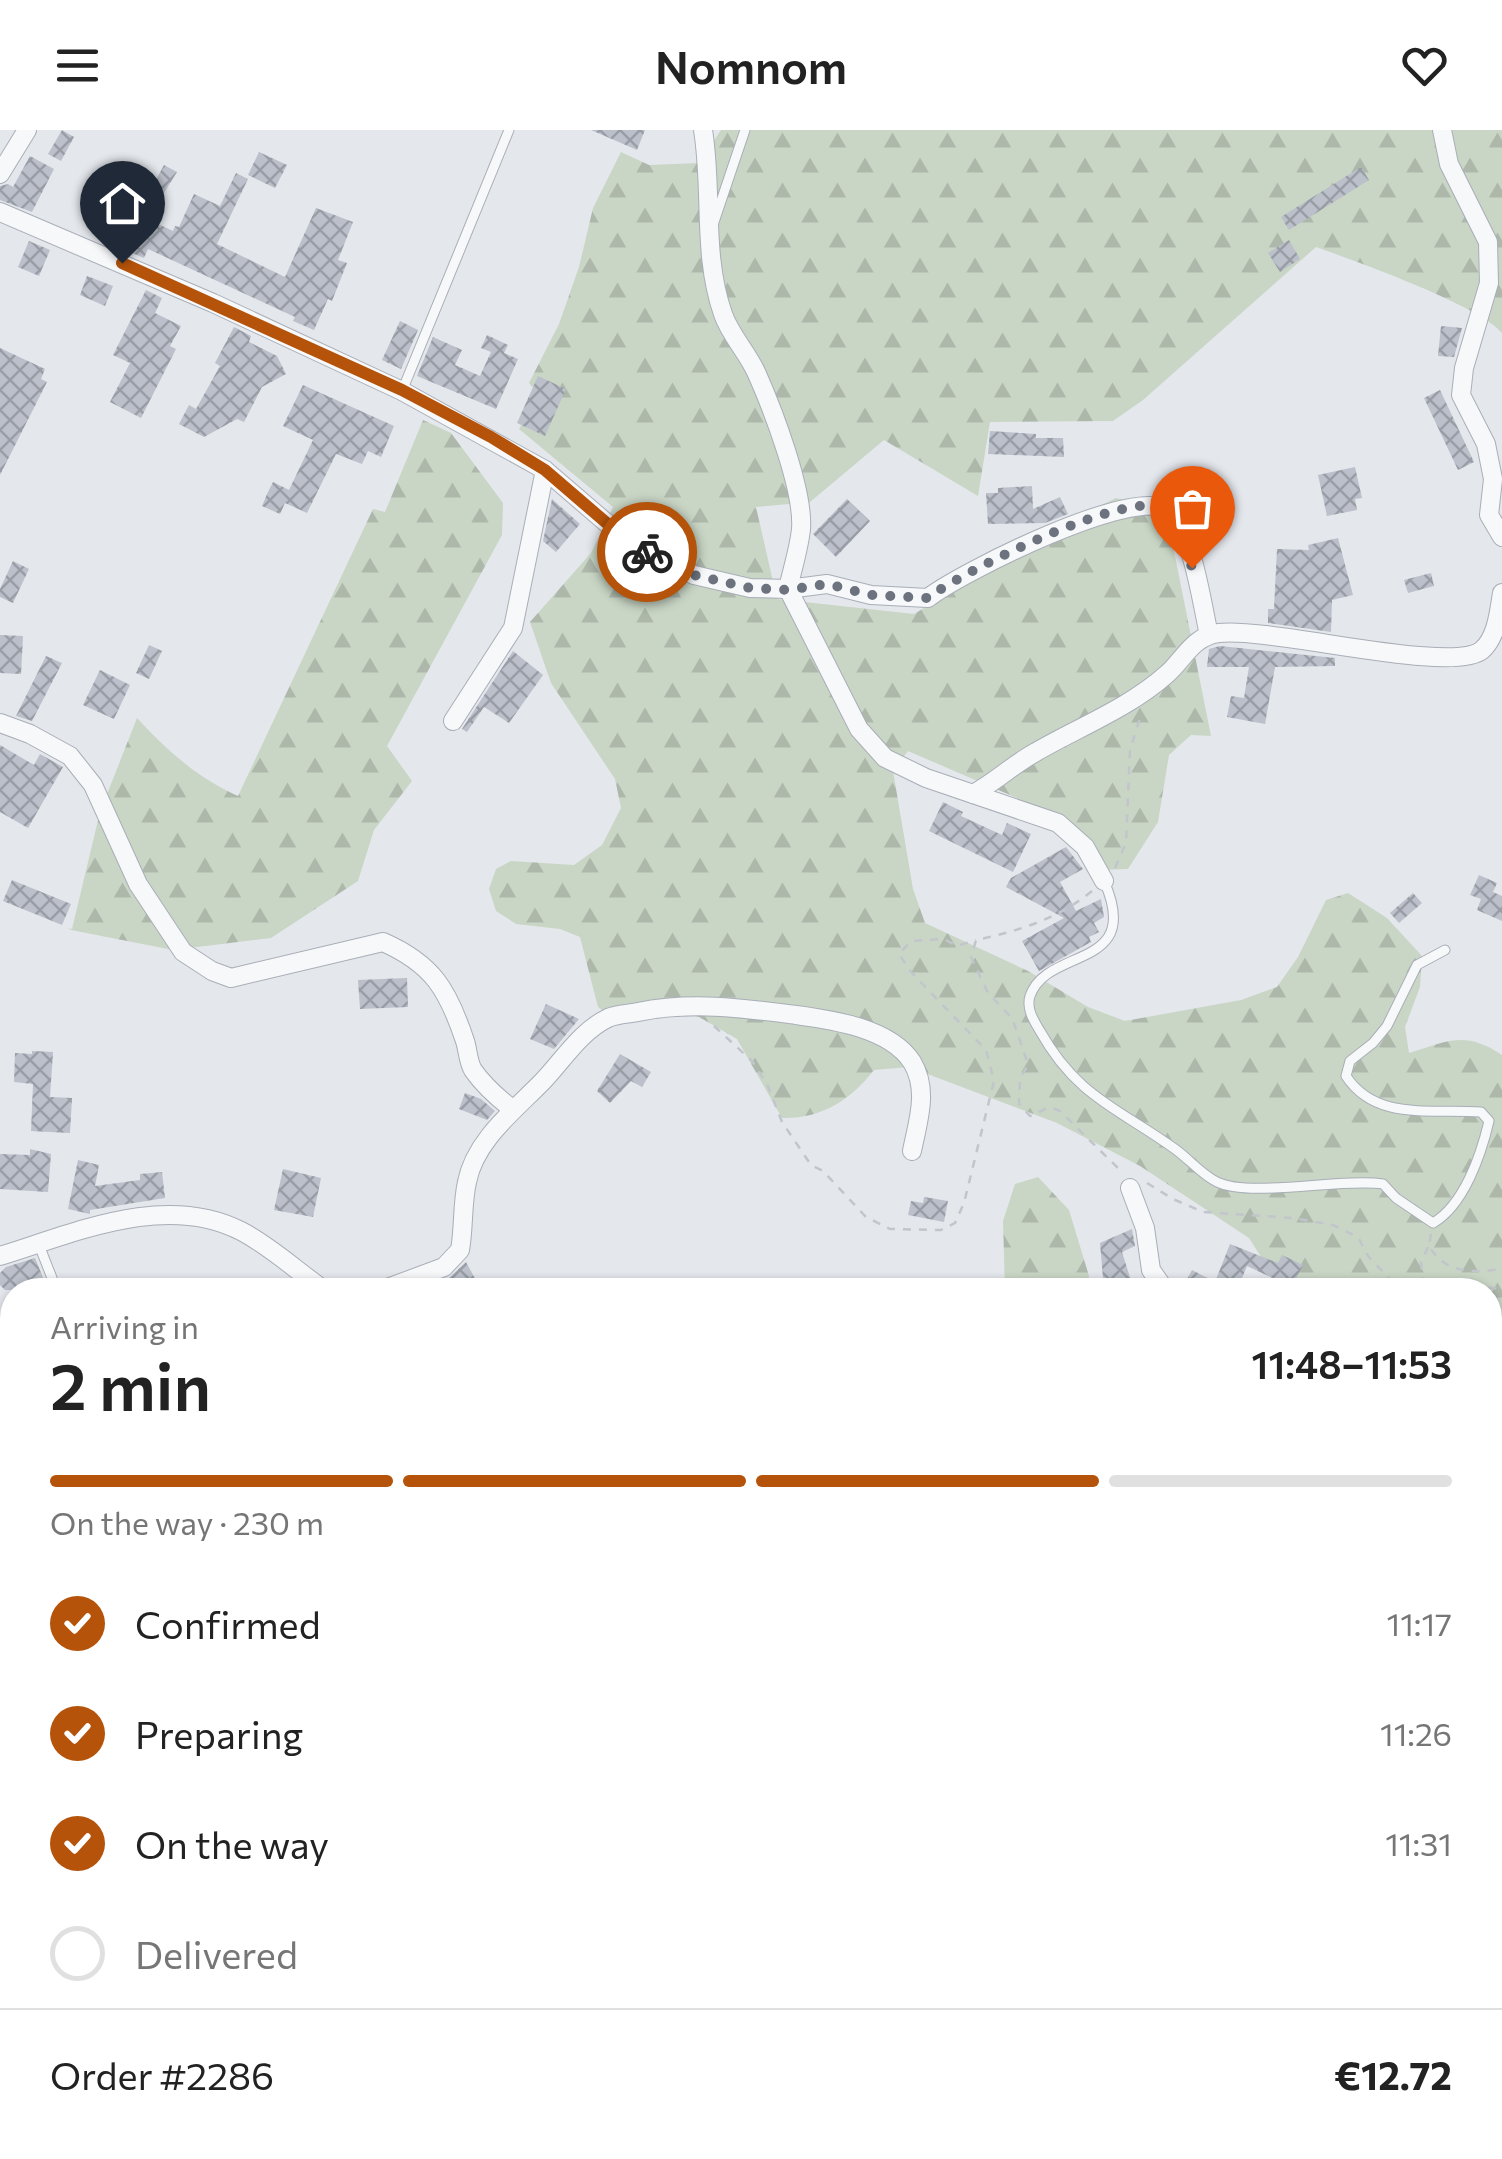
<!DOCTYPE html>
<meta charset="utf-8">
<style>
:root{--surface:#fff;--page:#f2f2f2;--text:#222;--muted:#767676;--line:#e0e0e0;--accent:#b45309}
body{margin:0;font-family:Commissioner,sans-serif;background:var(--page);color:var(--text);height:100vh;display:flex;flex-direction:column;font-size:38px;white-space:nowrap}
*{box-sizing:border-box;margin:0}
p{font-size:32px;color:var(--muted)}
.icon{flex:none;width:55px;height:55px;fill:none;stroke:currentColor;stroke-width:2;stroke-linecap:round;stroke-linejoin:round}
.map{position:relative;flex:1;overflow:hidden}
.panel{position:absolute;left:0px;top:1148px;width:1502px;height:882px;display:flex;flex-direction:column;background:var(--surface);border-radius:40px 40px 0 0;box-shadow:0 2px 8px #0004}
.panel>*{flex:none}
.pin{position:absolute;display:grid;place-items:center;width:85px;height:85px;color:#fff;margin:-102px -42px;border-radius:50% 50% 50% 0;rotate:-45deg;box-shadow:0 0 10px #0007}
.pin .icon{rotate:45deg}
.courier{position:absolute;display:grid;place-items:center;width:100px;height:100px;margin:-50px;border:8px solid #b45309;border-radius:50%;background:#fff;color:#222;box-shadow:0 2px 12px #0007}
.head em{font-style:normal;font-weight:600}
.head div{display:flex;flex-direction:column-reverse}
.head{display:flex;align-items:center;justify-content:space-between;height:170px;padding:0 50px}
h1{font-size:65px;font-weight:600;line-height:75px}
.bar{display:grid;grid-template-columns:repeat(4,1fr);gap:15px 10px;align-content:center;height:120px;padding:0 50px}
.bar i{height:12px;border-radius:8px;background:var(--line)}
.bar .active{background:var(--accent)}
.bar p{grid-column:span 4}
.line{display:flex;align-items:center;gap:25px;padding:0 50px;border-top:2px solid var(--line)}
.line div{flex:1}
ol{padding:0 50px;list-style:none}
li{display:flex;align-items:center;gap:30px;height:110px}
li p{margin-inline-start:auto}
li .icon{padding:10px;border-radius:50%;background:var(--accent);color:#fff;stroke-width:4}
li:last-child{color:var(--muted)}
li i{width:55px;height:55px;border:5px solid var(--line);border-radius:50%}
header{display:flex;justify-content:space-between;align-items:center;height:130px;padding:0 50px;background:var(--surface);font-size:45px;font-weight:600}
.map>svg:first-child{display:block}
.forest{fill:url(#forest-firs)}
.building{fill:url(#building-cross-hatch)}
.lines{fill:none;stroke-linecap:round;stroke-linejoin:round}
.lane-casing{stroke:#a9aeb7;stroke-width:11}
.street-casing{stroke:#a9aeb7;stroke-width:20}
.path{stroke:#c2c5cb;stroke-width:2.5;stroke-dasharray:8 8;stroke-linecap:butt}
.lane{stroke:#f7f8fa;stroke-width:9}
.street{stroke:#f7f8fa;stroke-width:18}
.done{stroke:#6c737f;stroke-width:10;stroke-dasharray:0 18}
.route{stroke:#b45309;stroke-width:12}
</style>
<header><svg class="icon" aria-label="menu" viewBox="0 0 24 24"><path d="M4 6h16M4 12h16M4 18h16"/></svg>Nomnom<svg class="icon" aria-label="heart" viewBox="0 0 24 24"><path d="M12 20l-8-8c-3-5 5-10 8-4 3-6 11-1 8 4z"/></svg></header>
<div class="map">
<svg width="1502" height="2029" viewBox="0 0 1502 2029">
<defs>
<pattern id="forest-firs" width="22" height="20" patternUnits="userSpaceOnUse" patternTransform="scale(2.5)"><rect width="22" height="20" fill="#c9d6c5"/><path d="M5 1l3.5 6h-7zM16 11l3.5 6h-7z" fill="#adb8ab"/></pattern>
<pattern id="building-cross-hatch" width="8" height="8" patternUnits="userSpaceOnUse" patternTransform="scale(2.5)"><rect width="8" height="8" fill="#bbc0ca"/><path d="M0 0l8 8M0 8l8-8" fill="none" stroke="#989da6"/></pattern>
</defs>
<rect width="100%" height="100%" fill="#e4e7ec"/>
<!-- forest -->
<g class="forest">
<path d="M721,0H1502V203C1479,175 1355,131 1316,117L1143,270L1113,291L990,292L978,366L884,310L810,372L756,377L777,469L914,484L1077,387L1116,368L1166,381L1211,606L1191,605L1169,625L1158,692L1128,739L1100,740L1075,704L1033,675L908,621L893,641L913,759L925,793L1028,841L1088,877L1125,891L1241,870L1277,857L1298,827L1326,770L1348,763L1387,788L1422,826L1420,857L1405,897L1409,923C1448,911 1465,900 1502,925V2008L1490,2029H1171V2018H1490V1160H1273L1270,1141L1249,1108L1140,1036L1057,993L909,937L874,940C851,970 821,989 782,988L737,909L699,887L670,880L615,890L598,877L580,807L560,799L516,794L496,781L489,759L496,739L511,731L574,735L602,715L621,678L615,649L551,553L530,492L591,423L613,377L519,299L539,265L529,253L559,194L579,137L593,78L621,22L649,35L699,33Z"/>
<path d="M423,290L451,303L503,373L502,405L387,616L412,651L374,700L358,751L271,808L173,820L71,800L68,798L72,799L100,682L137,588C167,621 198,648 238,666L373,379L385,382Z"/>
<path d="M1038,1047L1069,1080L1089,1146L1088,1160H1005L1003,1091L1015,1054Z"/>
<path d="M0,1485L12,1503V2018H309L310,2029H0Z"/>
</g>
<!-- building -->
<g class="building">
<path d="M62,0L74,7L61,31L48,24Z"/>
<path d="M591,0H645L637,20Z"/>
<path d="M259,22L287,35L275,58L248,45Z"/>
<path d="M30,26L54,39L32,82L0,70V56L8,54L13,57Z"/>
<path d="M164,35L177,42L164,63L152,57Z"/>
<path d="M1361,37L1369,50L1289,100L1281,87Z"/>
<path d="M236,43L248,49L217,114L285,147L316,78L353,92L338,130L347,133L332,171L328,169L314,200L293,191L295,187L148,119L144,128L99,109L114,78L124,83L126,79L173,101L175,96L179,97L194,64L220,76Z"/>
<path d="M1289,110L1300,129L1280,142L1268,123Z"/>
<path d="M29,111L50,120L39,146L18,137Z"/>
<path d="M87,146L113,156L105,176L80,165Z"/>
<path d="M146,160L162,168L155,183L181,196L170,216L176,219L141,288L110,272L130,233L113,225Z"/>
<path d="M400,191L418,200L401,239L382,230Z"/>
<path d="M1441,196L1462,198L1454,227L1438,226Z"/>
<path d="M234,197L251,206L249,212L277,226L286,244L262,257L244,292L237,289L204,307L179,294L189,275L196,279L220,236L215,233Z"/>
<path d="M487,205L508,215L504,223L518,229L496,279L417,246L433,207L462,220L455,235L480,246L491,222L481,218Z"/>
<path d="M0,218L45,239L41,249L47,252L0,345Z"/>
<path d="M538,246L566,259L545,306L517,293Z"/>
<path d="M303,255L394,296L381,327L368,321L362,334L336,324L307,383L285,373L280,384L262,376L267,364L273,352L289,360L313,310L283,296Z"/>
<path d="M1440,260L1474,332L1458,340L1424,268Z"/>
<path d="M990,301L1036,304V308H1063L1064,327L988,324Z"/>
<path d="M1355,337L1362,368L1355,369L1357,380L1327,386L1318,345Z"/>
<path d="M1032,356L1033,379L1060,367L1068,384L1045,393L988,394L986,363H998V358Z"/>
<path d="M552,369L580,394L556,422L543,411Z"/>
<path d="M847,369L870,391L836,427L813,404Z"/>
<path d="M1338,408L1353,465L1332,470L1331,502L1268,493V479H1274L1277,419L1309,420L1308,415Z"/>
<path d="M13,431L29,439L13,473L0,467V459Z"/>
<path d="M1431,443L1434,456L1408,463L1404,450Z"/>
<path d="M0,505L23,506L21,544L0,543Z"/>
<path d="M149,515L162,521L149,549L136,543Z"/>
<path d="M1220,516L1335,528V536L1275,537L1265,594L1227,587L1231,566L1244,568L1249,537H1207L1209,519Z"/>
<path d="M513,521L543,545L509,593L484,577L467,602L462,599Z"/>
<path d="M46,526L62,533L32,591L16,586Z"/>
<path d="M100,540L130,555L114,589L83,575Z"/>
<path d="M0,615L34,635L40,624L63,637L28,698L0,682Z"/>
<path d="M943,672L963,682L961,686L1002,705L1007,693L1031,704L1013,742L929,701Z"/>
<path d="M1066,717L1083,739L1060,752L1076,781L1101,769L1104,787L1094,793L1099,802L1089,807L1091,812L1039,841L1022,811L1064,788L1006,757L1011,748Z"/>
<path d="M1479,745L1497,753L1493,762L1502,766V791L1477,780L1481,769L1470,765Z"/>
<path d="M12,750L71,774L62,795L3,771Z"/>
<path d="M1413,763L1422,773L1399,793L1390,783Z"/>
<path d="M407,848L408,877L360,879L358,850Z"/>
<path d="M546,874L579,889L554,919L530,909Z"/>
<path d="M32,921L53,922L50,967L72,968L70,1003L31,1001L33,954L14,952L15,923L32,924Z"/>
<path d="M620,924L651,942L642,957L631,951L610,973L597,961Z"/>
<path d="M465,963L481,969L495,981L487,990L459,979Z"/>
<path d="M30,1019L51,1024L48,1062L0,1059V1024L30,1025Z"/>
<path d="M78,1030L99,1035L95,1056L140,1050V1044L162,1042L165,1068L90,1080V1084L68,1079Z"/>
<path d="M283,1039L321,1048L313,1087L274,1080Z"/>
<path d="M924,1067L948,1071L944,1092L908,1085L911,1071L923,1073Z"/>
<path d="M1132,1099L1135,1116L1122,1122L1134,1160H1104L1100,1113Z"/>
<path d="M1230,1114L1278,1133L1282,1125L1303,1135L1292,1157L1247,1136L1237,1160H1181L1192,1140L1215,1152Z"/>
<path d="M35,1128L44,1150L34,1160H5L0,1155V1143L6,1137Z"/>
<path d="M466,1132L478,1154L467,1160H418L449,1148Z"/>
</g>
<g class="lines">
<defs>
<g id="lane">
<path d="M714,92L745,0"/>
<path d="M402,261L509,0"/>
<path d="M1104,751C1144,841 1047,816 1030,866C1026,879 1034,891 1040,901C1077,967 1118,978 1175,1019C1189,1029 1202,1045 1217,1052C1250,1068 1340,1048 1383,1054L1396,1068L1433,1093C1464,1075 1481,1025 1489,991L1481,982C1432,978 1376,992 1346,946L1350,931L1373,913L1387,896L1417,835L1445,820"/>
<path d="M39,1115L52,1148"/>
</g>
<g id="street">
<path d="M703,0C713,61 702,124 723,184C730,205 748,223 757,244C773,280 804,361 801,399C799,419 792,440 788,459"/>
<path d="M1442,0L1449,34L1488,112L1489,153L1464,238L1461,265L1486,314L1493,349L1489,385L1502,407"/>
<path d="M0,44L27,0"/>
<path d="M0,82L213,173L402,261L545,340L631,414L694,445L750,458L788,459L827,454L871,465L928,468C958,444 1138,353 1169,381C1192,401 1202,474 1209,505"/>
<path d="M788,459L859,599L885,628L926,648L1058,693L1085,717L1104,751"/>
<path d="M453,591L513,498L545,340"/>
<path d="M0,593L30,604L70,626L93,655L138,754L183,822L212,841L231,848L383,812C433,834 448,860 465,911C468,920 468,932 473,940C484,956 498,968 512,979"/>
<path d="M973,664C995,652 1014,634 1036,622C1079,597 1129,578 1167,544C1184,529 1193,506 1219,503C1272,497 1452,545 1482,520C1497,507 1499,481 1502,463"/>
<path d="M1130,1058L1145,1098L1151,1140L1165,1160"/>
<path d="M0,1126C75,1103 165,1062 241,1101C270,1116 297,1141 324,1160"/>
<path d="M382,1160L444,1137L460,1120C464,1098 462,1074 467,1052C475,1010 515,980 543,951C563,930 581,901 608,888C617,884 629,884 638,882C692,871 742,878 796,885C833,890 890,898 912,932C929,960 918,991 912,1021"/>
<path d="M0,1711L12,1737"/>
<path d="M1490,1997L1502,2009"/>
<path d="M1472,2018L1477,2029"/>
<path d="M479,2029V2018"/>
<path d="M864,2029C898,2023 942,2009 973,2029"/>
</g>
</defs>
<!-- lane casing -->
<use href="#lane" class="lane-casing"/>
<!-- street casing -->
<use href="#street" class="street-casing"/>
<!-- path -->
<g class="path">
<path d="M1115,738L1126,713L1130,620L1141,585"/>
<path d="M1092,761C1058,789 1018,801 976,810L971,827L988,863L1012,888L1028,934L1020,950L1019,974L1030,986L1050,977L1060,981L1123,1043"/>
<path d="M714,896L752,931L767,954L782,992L811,1035L823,1041L866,1087L890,1099L941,1100L955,1093L964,1073L994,951L986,920L911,842L899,824L911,811L944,809L957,816L976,810"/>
<path d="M1147,1053L1173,1069L1203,1082L1293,1088L1333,1095L1358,1107L1368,1126L1400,1160"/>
<path d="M1431,1104L1429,1116C1445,1144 1473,1143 1502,1139"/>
<path d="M1428,1117L1421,1133L1423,1154L1432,1160"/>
<path d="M1441,1160L1460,1155L1502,1159"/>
<path d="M1490,1486L1502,1473"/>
<path d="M1490,1565L1502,1591"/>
<path d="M1490,1637L1502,1620"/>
<path d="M1490,1704L1502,1724"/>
<path d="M1490,1870L1502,1853"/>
</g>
<!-- lane -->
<use href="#lane" class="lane"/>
<!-- street -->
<use href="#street" class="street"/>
</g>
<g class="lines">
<!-- done -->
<path class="done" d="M647,422L694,445L750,458L788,460L827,454L871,465L928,468C958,444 1139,352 1169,381C1184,395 1187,420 1192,438"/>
<!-- route -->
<path class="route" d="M122,133L402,260L491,307L545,340L631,414L647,422"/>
</g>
</svg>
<div class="pin" style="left:1192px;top:438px;background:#ea580c"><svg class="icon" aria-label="bag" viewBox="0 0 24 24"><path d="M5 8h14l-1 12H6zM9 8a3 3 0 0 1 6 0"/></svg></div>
<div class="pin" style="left:122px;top:133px;background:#1f2937"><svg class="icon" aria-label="home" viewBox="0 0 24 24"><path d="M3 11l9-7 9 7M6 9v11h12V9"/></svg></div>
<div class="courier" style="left:647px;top:422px"><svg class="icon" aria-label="bike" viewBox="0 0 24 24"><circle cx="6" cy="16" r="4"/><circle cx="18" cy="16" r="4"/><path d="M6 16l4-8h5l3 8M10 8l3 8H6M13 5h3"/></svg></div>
<section class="panel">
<div class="head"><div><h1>2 min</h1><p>Arriving in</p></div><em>11:48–11:53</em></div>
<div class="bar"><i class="active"></i><i class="active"></i><i class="active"></i><i></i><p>On the way · 230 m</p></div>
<ol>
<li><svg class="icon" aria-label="check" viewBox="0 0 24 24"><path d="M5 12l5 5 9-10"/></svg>Confirmed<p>11:17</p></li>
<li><svg class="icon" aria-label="check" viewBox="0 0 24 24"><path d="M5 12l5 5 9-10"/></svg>Preparing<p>11:26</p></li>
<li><svg class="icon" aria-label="check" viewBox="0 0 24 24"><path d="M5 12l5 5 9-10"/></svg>On the way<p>11:31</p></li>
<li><i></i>Delivered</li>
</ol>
<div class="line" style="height:130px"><div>Order #2286</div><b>€12.72</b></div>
</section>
</div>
